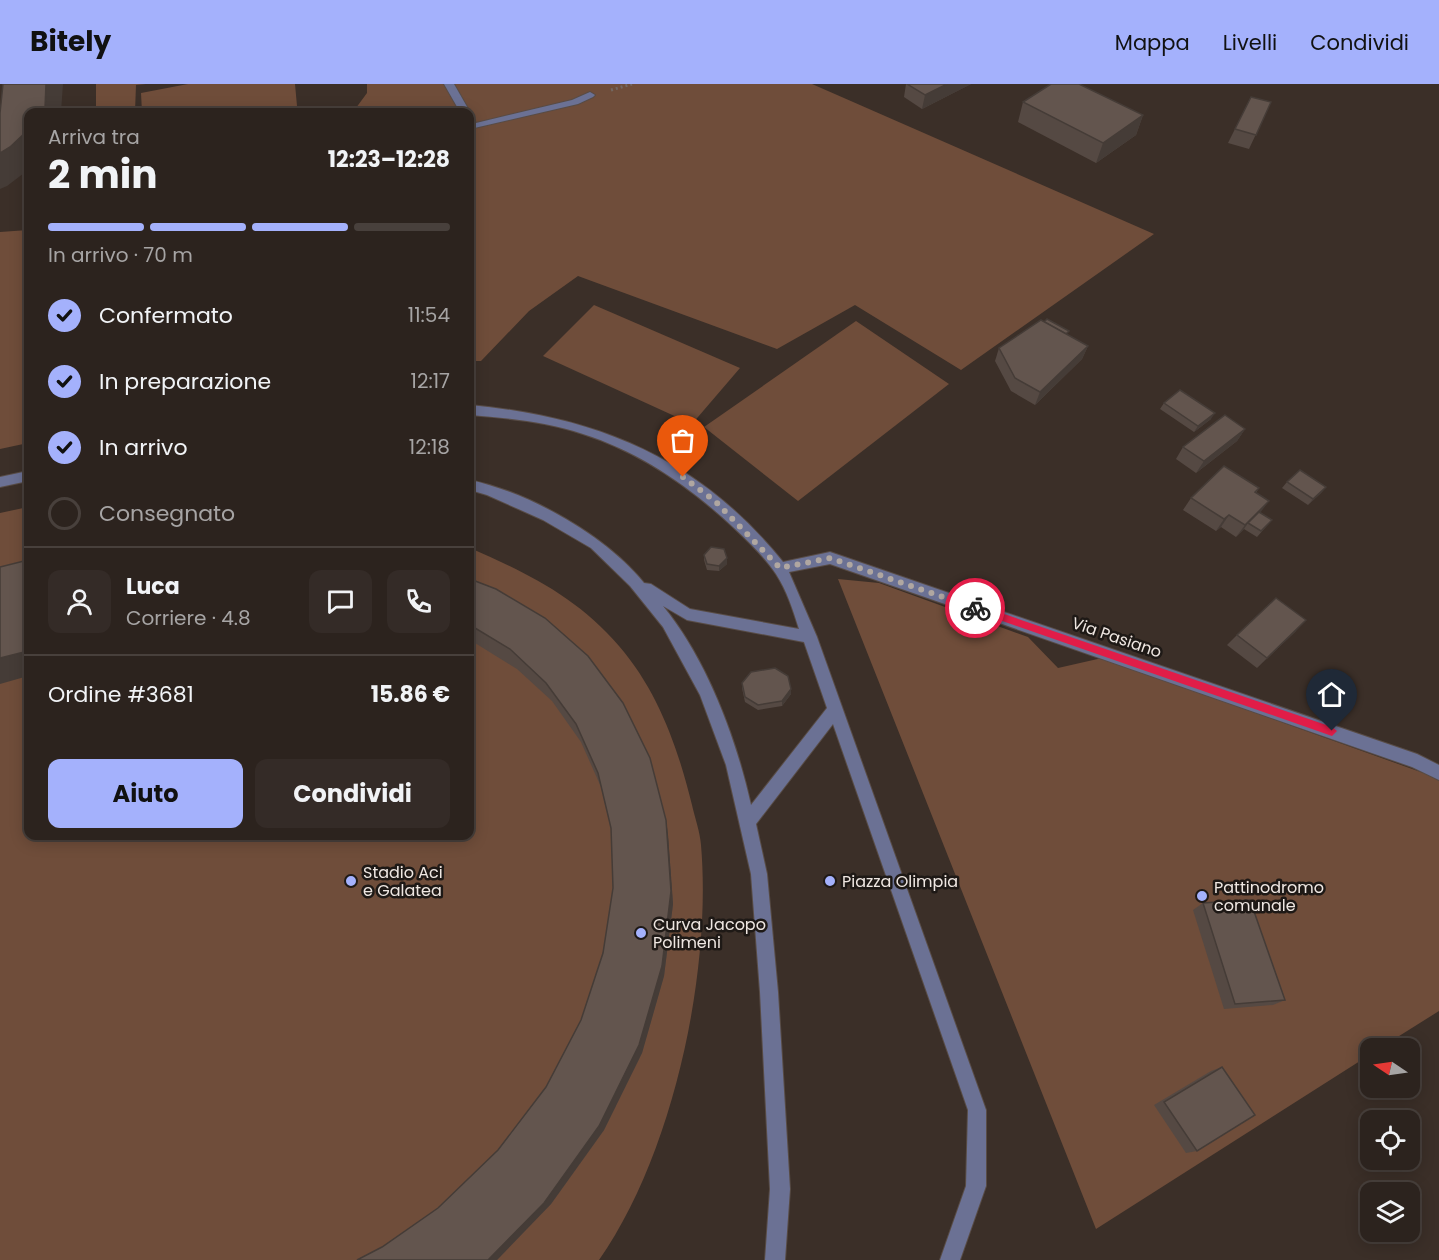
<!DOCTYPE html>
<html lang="it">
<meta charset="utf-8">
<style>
:root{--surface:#2c231e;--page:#342b27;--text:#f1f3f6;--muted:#a6a4a4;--line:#48403c;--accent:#a4b1fc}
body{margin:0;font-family:Poppins,sans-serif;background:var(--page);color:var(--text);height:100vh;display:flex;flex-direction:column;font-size:22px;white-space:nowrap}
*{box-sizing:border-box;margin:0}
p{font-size:20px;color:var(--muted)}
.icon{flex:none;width:33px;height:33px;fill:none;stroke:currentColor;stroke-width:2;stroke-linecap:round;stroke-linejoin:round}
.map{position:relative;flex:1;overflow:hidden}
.drawer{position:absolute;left:24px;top:24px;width:450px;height:732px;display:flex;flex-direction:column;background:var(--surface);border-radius:12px;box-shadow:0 3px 15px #0003,0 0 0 2px var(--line)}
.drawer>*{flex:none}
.needle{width:39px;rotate:283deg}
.controls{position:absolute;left:1360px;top:954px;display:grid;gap:12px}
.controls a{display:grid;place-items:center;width:60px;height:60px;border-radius:12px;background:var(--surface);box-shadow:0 3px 15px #0003,0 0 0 2px var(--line);font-size:30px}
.pin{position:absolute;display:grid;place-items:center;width:51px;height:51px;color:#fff;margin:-62px -26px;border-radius:50% 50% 50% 0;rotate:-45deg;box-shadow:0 0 6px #0007}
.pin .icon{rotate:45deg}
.courier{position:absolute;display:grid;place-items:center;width:60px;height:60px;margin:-30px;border:4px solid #e11d48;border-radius:50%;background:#fff;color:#222;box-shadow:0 2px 8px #0007}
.overview em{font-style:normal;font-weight:700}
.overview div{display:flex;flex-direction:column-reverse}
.overview{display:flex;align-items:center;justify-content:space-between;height:102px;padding:0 24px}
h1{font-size:39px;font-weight:700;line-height:45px}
.bar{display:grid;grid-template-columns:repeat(4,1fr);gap:9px 6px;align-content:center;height:72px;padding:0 24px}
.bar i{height:8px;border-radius:4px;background:var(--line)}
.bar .on{background:var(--accent)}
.bar p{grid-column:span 4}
.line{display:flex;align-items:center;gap:15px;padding:0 24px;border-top:2px solid var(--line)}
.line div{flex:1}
.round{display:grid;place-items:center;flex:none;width:63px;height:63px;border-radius:12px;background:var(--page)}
ol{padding:0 24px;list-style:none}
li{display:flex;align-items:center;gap:18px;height:66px}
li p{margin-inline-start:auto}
li .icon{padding:6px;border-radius:50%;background:var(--accent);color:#111;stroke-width:4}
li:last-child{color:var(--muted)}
li i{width:33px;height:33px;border:3px solid var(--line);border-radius:50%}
.primary-button{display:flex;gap:12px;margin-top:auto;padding:12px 24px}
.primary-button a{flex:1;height:69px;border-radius:12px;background:var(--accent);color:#111;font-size:24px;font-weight:700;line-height:69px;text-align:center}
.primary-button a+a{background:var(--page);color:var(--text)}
header{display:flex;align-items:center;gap:36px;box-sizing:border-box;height:84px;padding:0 30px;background:var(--accent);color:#111}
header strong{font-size:28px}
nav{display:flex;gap:33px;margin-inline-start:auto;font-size:21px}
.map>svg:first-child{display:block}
.green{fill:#6f4d3a}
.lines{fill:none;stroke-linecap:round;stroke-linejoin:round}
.minor-casing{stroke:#584c46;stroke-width:2}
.path{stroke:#736862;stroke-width:3;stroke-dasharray:2 3;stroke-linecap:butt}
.minor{fill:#6b7194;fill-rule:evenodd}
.wall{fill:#554943}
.shaded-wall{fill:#453c37}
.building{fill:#63554e;stroke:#453c37;stroke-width:1.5}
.route{fill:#e11d48}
.done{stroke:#b0a7a1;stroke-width:6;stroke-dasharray:0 10.8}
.poi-dot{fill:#a4b1fc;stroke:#1e1916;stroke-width:2}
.labels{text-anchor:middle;stroke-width:5;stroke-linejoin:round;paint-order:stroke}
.street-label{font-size:16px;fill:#efe7e2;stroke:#1e1916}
.poi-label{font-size:16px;fill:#efe7e2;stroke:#1e1916;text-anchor:start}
</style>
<header>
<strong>Bitely</strong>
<nav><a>Mappa</a><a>Livelli</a><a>Condividi</a></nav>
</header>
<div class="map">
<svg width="1439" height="1176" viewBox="0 0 1439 1176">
<rect width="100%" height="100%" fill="#3b2f28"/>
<!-- green -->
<g class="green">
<path d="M96,0H146L136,1L135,28H96Z"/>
<path d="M188,0H295L297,22L259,28H142L141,9Z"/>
<path d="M367,0H812L1154,150L961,286L855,221L777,265L578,192L529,227L481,277H470V28H353L367,9Z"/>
<path d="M28,146V359L0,365V148Z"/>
<path d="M594,221L740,284L692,340L543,272Z"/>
<path d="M856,237L949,300L798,417L704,343Z"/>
<path d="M28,423V752H470V464C527,489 577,513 619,562C658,607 678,664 692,721C695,734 700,748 701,761C712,888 673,1071 599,1176H0V429Z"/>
<path d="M838,495L879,499L1028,553L1058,584L1102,574L1429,691L1439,697V927L1380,964H1371V970L1096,1145Z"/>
</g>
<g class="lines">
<defs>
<g id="minor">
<path d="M444,0H454L470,28V29L460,28Z"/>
<path d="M590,8L595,11L593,13L578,20L470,45V34L474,35L476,39L572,16Z"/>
<path d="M470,321C598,333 700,375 783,478L830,468L1417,670L1439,681V696L1412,683L830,480L789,488L817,553L986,1026V1102L960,1176H940L966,1102L968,1026L833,640L756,740L767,790L778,908L790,1105L785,1176H765L770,1105L760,908L751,790L726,681L700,611L663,543L630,502L591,464L543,436L487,411L470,406V396C530,409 605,451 644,499L651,500L690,525L799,545C793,526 787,507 776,490C765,473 748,457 733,443C689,402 640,368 583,350C546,338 508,334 470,331ZM663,522L687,536L804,558L827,624L751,721C736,654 707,576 663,522Z"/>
<path d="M28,387V397L0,403V393Z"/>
</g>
</defs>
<!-- minor casing -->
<use href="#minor" class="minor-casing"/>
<!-- path -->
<path class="path" d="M611,6L632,0"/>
<!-- minor -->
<use href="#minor" class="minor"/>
</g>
<!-- wall -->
<g class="wall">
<path d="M906,0H971L922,25L904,13Z"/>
<path d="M1251,13L1271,18L1249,65L1228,59Z"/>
<path d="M1023,18L1143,31L1136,51L1096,79L1018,38Z"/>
<path d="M1067,251L1088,262L1082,275L1035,321L1011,307L995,277L999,264Z"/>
<path d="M1164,319L1211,335L1194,348L1160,325Z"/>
<path d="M1245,345L1237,357L1196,389L1176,375L1183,363Z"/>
<path d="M1287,398L1326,403L1321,409L1308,421L1282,404Z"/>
<path d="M1259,404L1256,409L1260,429L1272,436L1257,453L1244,445L1236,453L1221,443L1216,447L1183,426L1191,414Z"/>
<path d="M704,471L727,474V480L719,487L707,486L704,476Z"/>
<path d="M470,495L666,736L668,751L673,820L664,892L642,969L604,1046L551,1120L497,1176H357L382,1163L438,1124L498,1066L546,1003L581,936L603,869L613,804L611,744L601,703L581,658L552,617L517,585L475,559L470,557Z"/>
<path d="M1296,547L1257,584L1227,561L1237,551Z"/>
<path d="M742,599L791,610L782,622L758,626L745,618L742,604Z"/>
<path d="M1203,819L1285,916L1273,921L1224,925L1193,826Z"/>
<path d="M1222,983L1197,1067L1186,1069L1154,1021L1211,987Z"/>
</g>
<!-- shaded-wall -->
<g class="shaded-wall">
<path d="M46,0H63L61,28H43Z"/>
<path d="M947,0H971L922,25L925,11Z"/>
<path d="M1143,31L1136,51L1096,79L1103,59Z"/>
<path d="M28,46V86L7,102L0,105V69Z"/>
<path d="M1088,262L1082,275L1035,321L1040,308Z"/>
<path d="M1215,329L1211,335L1194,348L1198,342Z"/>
<path d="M1245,345L1237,357L1196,389L1204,377Z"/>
<path d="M1326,403L1321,409L1308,421L1313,415Z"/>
<path d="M1269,417L1260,429L1248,439L1244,445L1236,453L1245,441Z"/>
<path d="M1229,431L1221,443L1216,447L1224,435Z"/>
<path d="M727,474V480L719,487V482Z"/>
<path d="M1306,536L1296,547L1257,584L1267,574Z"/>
<path d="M28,567V592L0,600V574Z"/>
<path d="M791,605V610L782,622V617Z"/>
<path d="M666,736L668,751L673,820L664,892L642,969L604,1046L551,1120L497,1176H488Z"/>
</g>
<!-- building -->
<g class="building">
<path d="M3,0H46L45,24L43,28H28V46L10,63L0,69V29Z"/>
<path d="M907,0H947L925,11Z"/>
<path d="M1051,0H1079L1143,31L1103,59L1023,18Z"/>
<path d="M1251,13L1271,18L1256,51L1235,45Z"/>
<path d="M1047,235L1069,247L1066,250L1044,238Z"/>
<path d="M1041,236L1088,262L1040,308L1015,294L999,264Z"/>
<path d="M1180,306L1215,329L1198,342L1164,319Z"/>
<path d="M1225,331L1245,345L1204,377L1183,363Z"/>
<path d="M1224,382L1259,404L1255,408L1269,417L1245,441L1229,431L1224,435L1191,414Z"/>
<path d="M1300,386L1326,403L1313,415L1287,398Z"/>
<path d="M1259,428L1272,436L1261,447L1248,439Z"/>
<path d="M711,463L724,465L727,474L719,482L707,480L704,471Z"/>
<path d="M28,476V567L0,574V483Z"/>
<path d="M470,495L496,505L545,534L588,572L623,619L650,674L666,736L671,807L662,882L639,961L599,1042L544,1119L488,1176H357L382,1163L438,1124L498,1066L546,1003L581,936L603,869L613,804L611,744L598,689L576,640L546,599L510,565L470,541Z"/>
<path d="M1276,514L1306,536L1267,574L1237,551Z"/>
<path d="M775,584L788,592L791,605L782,617L758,621L745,613L742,599L751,588Z"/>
<path d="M1250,816L1285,916L1235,920L1203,819Z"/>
<path d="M1222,983L1255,1031L1197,1067L1164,1018Z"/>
</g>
<!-- route -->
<path class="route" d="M975,520L1332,643L1337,647L1332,652L971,526V521Z"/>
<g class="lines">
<!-- done -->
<path class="done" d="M683,393L715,417L780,484L830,474L975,524"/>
</g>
<!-- markers -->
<g class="poi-dot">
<circle cx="351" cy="797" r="6"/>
<circle cx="830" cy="797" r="6"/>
<circle cx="1202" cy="812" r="6"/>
<circle cx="641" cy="849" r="6"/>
</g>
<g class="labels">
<!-- street labels -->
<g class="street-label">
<text transform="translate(1117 553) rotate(19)" y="6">Via Pasiano</text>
</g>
<!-- poi labels -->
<g class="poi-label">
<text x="363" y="794">Stadio Aci<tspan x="363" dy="18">e Galatea</tspan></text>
<text x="842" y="803">Piazza Olimpia</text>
<text x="1214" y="809">Pattinodromo<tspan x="1214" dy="18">comunale</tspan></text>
<text x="653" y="846">Curva Jacopo<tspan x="653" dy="18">Polimeni</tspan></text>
</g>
</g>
</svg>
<div class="controls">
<a><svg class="needle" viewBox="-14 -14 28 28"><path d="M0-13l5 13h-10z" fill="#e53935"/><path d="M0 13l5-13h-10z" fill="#a6a4a4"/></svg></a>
<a><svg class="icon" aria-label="locate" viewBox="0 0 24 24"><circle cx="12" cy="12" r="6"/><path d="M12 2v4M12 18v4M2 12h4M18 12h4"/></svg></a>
<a><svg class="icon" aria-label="layers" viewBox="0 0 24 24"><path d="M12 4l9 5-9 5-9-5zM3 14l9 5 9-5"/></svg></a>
</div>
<div class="pin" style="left:683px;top:393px;background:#ea580c"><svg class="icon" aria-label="bag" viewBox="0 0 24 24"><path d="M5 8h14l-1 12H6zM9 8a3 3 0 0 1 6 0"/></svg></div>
<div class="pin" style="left:1332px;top:647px;background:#1f2937"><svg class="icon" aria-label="home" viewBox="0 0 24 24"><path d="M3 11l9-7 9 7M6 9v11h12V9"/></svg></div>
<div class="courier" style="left:975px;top:524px"><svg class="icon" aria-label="bike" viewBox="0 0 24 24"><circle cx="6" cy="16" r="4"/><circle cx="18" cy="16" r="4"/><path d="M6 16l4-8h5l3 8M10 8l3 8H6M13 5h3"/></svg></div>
<section class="drawer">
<div class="overview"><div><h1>2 min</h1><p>Arriva tra</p></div><em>12:23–12:28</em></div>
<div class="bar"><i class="on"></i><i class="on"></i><i class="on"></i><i></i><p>In arrivo · 70 m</p></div>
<ol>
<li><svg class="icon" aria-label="check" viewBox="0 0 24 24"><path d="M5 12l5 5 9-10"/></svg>Confermato<p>11:54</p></li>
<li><svg class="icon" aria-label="check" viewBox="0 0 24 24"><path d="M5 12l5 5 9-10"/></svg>In preparazione<p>12:17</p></li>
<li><svg class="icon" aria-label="check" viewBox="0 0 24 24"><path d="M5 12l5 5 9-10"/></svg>In arrivo<p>12:18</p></li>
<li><i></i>Consegnato</li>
</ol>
<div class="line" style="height:108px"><a class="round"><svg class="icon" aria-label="person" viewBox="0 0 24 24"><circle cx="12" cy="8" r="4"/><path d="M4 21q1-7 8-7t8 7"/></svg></a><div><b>Luca</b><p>Corriere · 4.8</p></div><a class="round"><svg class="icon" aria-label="chat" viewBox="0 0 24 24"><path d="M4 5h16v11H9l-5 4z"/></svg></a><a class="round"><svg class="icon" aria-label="phone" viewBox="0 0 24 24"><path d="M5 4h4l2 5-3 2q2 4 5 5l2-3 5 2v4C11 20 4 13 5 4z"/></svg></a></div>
<div class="line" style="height:78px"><div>Ordine #3681</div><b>15.86 €</b></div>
<div class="primary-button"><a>Aiuto</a><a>Condividi</a></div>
</section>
</div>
